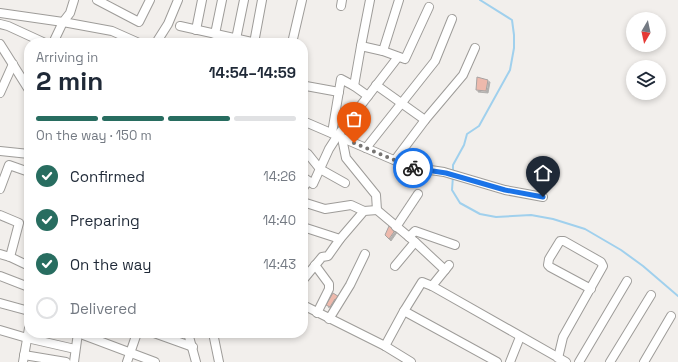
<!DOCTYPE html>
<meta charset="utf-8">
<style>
:root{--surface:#fff;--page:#f6f6f7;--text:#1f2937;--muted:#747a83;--line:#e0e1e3;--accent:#286d60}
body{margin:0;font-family:"Space Grotesk",sans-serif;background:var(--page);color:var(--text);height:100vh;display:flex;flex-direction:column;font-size:15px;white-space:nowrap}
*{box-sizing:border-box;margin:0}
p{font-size:13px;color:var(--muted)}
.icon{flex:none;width:22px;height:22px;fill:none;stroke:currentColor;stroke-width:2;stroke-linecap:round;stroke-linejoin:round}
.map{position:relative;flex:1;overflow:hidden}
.panel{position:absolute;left:24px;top:38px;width:284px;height:300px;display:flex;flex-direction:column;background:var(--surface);border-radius:16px;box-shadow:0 2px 6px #0003}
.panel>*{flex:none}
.needle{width:26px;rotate:189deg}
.controls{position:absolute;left:626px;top:12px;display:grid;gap:8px}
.controls a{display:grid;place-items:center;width:40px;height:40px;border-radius:50%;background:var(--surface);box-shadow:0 2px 6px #0003;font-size:20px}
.pin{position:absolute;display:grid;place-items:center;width:34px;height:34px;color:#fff;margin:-41px -17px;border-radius:50% 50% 50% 0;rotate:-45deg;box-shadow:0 0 4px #0007}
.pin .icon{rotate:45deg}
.courier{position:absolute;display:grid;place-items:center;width:40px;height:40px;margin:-20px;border:3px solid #1a73e8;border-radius:50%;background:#fff;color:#222;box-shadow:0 1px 5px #0007}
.headline em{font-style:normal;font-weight:800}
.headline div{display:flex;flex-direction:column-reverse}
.headline{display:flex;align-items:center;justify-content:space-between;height:68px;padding:0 12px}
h1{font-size:26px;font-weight:800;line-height:30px}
.bar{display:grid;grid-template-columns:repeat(4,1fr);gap:6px 4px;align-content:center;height:48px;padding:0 12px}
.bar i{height:5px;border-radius:3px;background:var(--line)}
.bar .selected{background:var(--accent)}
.bar p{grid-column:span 4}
ol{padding:0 12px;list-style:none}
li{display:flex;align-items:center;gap:12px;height:44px}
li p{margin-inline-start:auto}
li .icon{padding:4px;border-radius:50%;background:var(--accent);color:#fff;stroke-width:4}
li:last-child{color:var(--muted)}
li i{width:22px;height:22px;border:2px solid var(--line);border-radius:50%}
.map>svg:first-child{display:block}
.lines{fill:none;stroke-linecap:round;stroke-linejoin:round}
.stream{stroke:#a0d0ed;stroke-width:2}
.building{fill:#eeb9ac;stroke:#a7a2a1;filter:url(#shadow)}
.minor-casing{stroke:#9e9c99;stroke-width:10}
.minor{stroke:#fff;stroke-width:8}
.done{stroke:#767472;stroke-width:4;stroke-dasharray:0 7.2}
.route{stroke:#1a73e8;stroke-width:5}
</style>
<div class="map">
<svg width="678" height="362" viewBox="0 0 678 362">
<defs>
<filter id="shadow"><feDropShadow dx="2" dy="2" stdDeviation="0" flood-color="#0004"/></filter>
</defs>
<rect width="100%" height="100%" fill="#f2efec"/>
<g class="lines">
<!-- stream -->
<g class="stream">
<path d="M453,172V165L464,145L467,134L479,126L510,70L514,48V35L512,20L480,0"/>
<path d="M453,176L452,190L460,203L480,214L496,217L531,215L553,219L585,229L621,250L643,266L678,296"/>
</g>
</g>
<!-- building -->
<g class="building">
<path d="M477,77L488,80L486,91L476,90Z"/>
<path d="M389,226L396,229L389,239L385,235Z"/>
<path d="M333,293L341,298L339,301L335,299L330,307L326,305Z"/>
</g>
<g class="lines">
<defs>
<g id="minor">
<path d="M97,0L139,22L150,0"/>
<path d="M341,6L342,0"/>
<path d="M0,13L63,22L112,31L139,43"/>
<path d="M0,24L8,26L45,43"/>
<path d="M180,26L257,43"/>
<path d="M196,30L202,0"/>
<path d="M215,34L222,0"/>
<path d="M236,39L244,0"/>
<path d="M53,43L63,22L70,13L74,0"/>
<path d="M156,43L168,24L178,0"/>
<path d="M254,43L262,0"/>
<path d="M292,43L302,0"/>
<path d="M0,44L29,90"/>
<path d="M361,46L370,0"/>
<path d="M383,51L399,0"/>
<path d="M376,85L425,120"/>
<path d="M306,86L339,92"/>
<path d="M354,86L361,46L383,51L405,59L429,7"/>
<path d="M0,93L13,64"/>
<path d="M303,121L410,167L444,172L505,190L543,197"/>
<path d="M332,133L341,79L354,86L368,96"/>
<path d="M342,138L346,158L376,195L377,210L415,242L445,270"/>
<path d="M366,148L435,61L452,19"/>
<path d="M0,151L29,154"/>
<path d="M303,151L308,154L320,169L345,183"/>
<path d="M395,160L425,120L463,75L475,48"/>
<path d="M303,177L313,184L329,149L338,135L398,57"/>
<path d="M303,188L308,181"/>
<path d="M0,189L9,165L29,172"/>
<path d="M303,205L306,203L325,209L351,205L364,211"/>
<path d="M0,215L19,223L10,257"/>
<path d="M303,227L340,239"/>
<path d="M396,227L418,194"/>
<path d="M409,237L415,231L455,245"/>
<path d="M0,254L10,257L29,266"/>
<path d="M315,265L329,284V289L317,313"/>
<path d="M395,266L415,242"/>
<path d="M0,276L26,286"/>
<path d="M303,280L322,257L328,256L340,239L364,211L377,210"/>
<path d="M432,286L449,265"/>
<path d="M0,303L29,311"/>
<path d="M303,305L385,346L411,362"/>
<path d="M404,311L497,362"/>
<path d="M329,319L350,285L365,254"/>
<path d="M0,330L27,338L75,349"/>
<path d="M78,333L155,362"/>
<path d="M154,333L193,347"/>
<path d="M188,333L196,362"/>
<path d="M213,333L219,362"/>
<path d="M385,346L404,311L422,282L432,286L566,362"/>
<path d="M24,355L66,362"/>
<path d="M558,358L563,337L603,266L601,262L564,241H560L549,259L548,265L550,267L591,289"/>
<path d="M23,362L29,328"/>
<path d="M74,362L78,333"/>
<path d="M127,362L137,333"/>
<path d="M510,362L520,337"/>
<path d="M579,362L627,281"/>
<path d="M610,362L651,295"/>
<path d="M644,362L671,316"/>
</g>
</defs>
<!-- minor casing -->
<use href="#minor" class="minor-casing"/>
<!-- minor -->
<use href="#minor" class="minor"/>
</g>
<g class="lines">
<!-- done -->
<path class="done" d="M354,143L413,168"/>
<!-- route -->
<path class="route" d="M413,168L446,173L505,190L543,197"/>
</g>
</svg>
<div class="controls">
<a><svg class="needle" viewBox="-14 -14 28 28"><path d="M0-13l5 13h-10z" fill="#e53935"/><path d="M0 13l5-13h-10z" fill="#747a83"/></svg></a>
<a><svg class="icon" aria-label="layers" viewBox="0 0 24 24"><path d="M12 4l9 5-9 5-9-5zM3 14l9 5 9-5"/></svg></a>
</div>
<div class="pin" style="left:354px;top:143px;background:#ea580c"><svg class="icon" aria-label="bag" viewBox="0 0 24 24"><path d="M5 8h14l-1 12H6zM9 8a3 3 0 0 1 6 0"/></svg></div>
<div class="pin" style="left:543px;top:197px;background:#1f2937"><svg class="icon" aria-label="home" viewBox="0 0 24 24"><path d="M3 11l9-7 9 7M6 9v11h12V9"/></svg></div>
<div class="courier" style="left:413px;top:168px"><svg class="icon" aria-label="bike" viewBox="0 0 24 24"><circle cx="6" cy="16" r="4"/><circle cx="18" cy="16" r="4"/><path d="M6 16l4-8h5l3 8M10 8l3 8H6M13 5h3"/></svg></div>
<section class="panel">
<div class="headline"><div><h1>2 min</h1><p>Arriving in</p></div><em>14:54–14:59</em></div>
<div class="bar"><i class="selected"></i><i class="selected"></i><i class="selected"></i><i></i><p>On the way · 150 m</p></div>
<ol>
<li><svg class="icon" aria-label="check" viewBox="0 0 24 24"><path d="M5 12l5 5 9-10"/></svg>Confirmed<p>14:26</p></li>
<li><svg class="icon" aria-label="check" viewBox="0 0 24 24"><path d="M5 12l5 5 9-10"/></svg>Preparing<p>14:40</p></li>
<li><svg class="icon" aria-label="check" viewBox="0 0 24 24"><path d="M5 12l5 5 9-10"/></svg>On the way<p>14:43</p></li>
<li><i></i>Delivered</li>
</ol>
</section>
</div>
